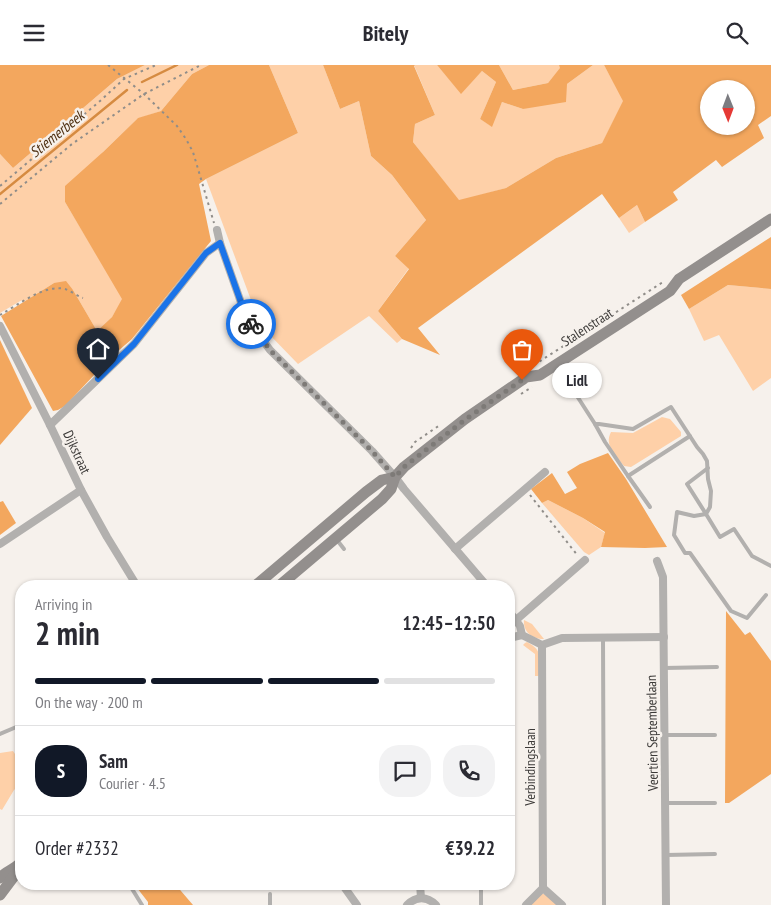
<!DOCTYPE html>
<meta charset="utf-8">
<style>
:root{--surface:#fff;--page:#f2f2f3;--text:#2b2b33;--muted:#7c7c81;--line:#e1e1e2;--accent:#111827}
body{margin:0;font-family:"PT Sans Narrow",sans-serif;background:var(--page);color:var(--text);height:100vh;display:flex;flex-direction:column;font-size:19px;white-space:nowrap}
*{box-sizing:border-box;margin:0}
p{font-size:16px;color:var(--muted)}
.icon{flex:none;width:28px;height:28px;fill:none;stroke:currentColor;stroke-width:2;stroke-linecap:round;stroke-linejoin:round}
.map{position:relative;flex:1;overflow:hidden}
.side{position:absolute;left:15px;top:515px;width:500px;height:310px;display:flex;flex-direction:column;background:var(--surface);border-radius:20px;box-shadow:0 1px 4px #0004}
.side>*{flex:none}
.needle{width:32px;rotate:179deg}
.controls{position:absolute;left:700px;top:15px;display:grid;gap:10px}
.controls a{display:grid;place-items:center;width:55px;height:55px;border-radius:50%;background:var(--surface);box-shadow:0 1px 4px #0004;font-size:25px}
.pin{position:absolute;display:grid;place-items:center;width:42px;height:42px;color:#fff;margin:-51px -21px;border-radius:50% 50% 50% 0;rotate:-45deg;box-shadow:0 0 5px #0007}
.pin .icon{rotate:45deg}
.courier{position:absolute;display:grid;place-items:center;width:50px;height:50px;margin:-25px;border:4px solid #1a73e8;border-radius:50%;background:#fff;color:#222;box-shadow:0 1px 6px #0007}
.bubble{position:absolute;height:35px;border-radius:18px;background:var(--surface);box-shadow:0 1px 4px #0004;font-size:16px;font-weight:700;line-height:35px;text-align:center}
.headline em{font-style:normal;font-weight:700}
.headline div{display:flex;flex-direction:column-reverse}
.headline{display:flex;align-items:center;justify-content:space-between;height:85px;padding:0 20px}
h1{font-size:32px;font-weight:700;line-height:38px}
.bar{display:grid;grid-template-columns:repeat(4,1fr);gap:8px 5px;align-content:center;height:60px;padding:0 20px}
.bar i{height:6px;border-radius:4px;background:var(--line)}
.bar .active{background:var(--accent)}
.bar p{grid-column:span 4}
.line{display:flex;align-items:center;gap:12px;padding:0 20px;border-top:1px solid var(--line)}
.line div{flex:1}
.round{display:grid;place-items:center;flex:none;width:52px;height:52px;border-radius:20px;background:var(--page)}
header{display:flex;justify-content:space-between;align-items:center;height:65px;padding:0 20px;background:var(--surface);font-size:22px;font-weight:700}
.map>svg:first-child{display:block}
.green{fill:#fed0a8}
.forest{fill:#f3a75e;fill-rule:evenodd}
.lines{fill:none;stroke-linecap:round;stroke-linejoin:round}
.stream{stroke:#d68b41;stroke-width:2.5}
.path{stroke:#908d89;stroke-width:2;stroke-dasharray:2.5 4;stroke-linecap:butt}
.lane{stroke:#b2b0ae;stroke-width:4}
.street{stroke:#b2b0ae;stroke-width:8}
.secondary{stroke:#938f8d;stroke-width:11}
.done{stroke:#7d7a77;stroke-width:5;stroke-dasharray:0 9}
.route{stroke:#1a73e8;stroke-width:6}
.labels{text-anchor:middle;stroke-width:5;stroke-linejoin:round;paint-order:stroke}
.street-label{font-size:14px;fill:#3c3a38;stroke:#f6f1ec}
.water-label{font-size:15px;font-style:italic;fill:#4f3012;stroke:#f6f1ec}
</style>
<header><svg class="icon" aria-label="menu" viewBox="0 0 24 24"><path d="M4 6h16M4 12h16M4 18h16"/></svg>Bitely<svg class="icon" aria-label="search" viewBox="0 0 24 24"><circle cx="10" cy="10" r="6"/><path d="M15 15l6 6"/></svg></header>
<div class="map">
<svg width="771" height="840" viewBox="0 0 771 840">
<rect width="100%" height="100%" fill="#f6f1ec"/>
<!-- green -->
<g class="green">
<path d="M145,0H209L192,9L161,46L137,54L103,87L65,137L123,234L112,252L97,266L73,225L54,218L23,237L22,235L0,248V89L13,103L117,14Z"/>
<path d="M269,0H323L340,44L359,36L371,91L392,110L426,155L395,191L409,203L378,246L402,274L397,278L369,251L298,299L266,266L258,254L206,114L298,68Z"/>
<path d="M414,0H437L461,28L482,6L496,17L480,54L491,61L502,37L523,44L567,19L593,0H604L624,36L602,78L556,93L506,123L459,136L413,77L415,59L435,50Z"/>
<path d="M499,0H559L561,3L548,18L513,25Z"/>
<path d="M637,140L645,157L629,168L619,153Z"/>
<path d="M728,220L771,224V313L753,326L719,270L704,276L689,244Z"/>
<path d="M662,352L670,354L681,367V371L631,402L624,401C615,389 604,380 611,367L633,368Z"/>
<path d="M548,435L583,453L605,468L601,482L589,490L584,487L542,438Z"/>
<path d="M524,555L532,559L544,574C532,574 523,567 524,555Z"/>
<path d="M527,577C544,586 539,593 539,610L538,611H535V589L523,580L525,578Z"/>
<path d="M13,686L21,698V718L14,725L2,745L0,744V688Z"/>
<path d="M541,829H544L559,840H528Z"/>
</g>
<!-- forest -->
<g class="forest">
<path d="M0,0H145L117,14L13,103L0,89Z"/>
<path d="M209,0H269L298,68L206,114L199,119L211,176L132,274L111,292L65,341L58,345L53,346L1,251L54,218L66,216L73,225L97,266L112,252L122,234L65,137V121L103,87L138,53L161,46L192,9Z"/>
<path d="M323,0H415L414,1L435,50L415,59L413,77L459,135L506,123L556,93L602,78L623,36L604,0H771V51L758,60L764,73L722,102L716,95L673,127L678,135L645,157L637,140L619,153L602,129C541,174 479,218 418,263L440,290L402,274L378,246L409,204L395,191L426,155L392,110L371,91L359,36L340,44ZM709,24H746V61H709Z"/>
<path d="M437,0H499L513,25L548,18L560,3L559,0H593L567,19L566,37L523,44L502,37L492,62L480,54L496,17L482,6L461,29Z"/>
<path d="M771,172V224L728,220L689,244L681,230Z"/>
<path d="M0,275L32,343L0,380Z"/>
<path d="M608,388L626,414L667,482L645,483L601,482L605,467L583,453L548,435L542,438L531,424L552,408L565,429L577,423L567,407L580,399Z"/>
<path d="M3,436L16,458L0,470V437Z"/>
<path d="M726,546L745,570L750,567L771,596V709L729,738H725Z"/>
<path d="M134,819H175L193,840H148V837Z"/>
</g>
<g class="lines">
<!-- stream -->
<g class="stream">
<path d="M142,17L177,0"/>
<path d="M0,129L127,25"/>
</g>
<!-- path -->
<g class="path">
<path d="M108,0L144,29L177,61L186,74L193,87L214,158"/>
<path d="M0,121L100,36L124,14L156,0"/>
<path d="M0,139L72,79L144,29L201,0"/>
<path d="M0,250C18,240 44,219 65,224C71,226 77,231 83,233"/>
<path d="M534,300L663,217"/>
<path d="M521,329L532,322"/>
<path d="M411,383L415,377L440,360"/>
<path d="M530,430L578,491"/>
</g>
<!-- lane -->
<g class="lane">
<path d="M557,300L595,359H599L633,364L671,342L697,382L703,389L707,396L708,414L711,426L710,442L706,449L720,472L734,464L752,491L771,501"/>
<path d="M595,359L605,377L628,411"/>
<path d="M708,403L687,419L706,449L694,451L677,447L674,470L685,488H690L731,546L747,553L766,530"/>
<path d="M650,442L628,411L690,371"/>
<path d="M337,475L344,484"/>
<path d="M603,573L604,840"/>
<path d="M664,603L717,602"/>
<path d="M0,669L21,660"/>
<path d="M665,670H715"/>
<path d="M665,738H715"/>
<path d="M666,790L715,789"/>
<path d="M129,819L142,840"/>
<path d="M481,819V840"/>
<path d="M270,840V829"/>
</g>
<!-- street -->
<g class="street">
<path d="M217,165L220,178L244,246L251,259L270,285L372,386L395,412L404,424L487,521"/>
<path d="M0,261L50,360L81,425L107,472L137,521"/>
<path d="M50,360L134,279L206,188L220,178"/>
<path d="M0,479L81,425"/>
<path d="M455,484L545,407"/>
<path d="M657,496L663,512L666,840"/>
<path d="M509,546L520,561L522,570L542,580L562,573L664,572"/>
<path d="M516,555L585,495"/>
<path d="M509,573L522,570"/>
<path d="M542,580L543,823"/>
<path d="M342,819L357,840"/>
<path d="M420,819L421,833"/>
<path d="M407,840C416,831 427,831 436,840"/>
<path d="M526,840L543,823L562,840"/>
</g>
<!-- secondary -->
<g class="secondary">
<path d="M255,521L366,427L382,415L395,412"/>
<path d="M279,521L382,434L391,424L395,412L404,402L465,354L522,315L526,312L540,310L670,226L679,214L771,154"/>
<path d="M0,813C5,807 13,805 18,800"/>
<path d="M0,830L21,802"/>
</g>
</g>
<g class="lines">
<!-- done -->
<path class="done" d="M251,259L270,285L372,386L395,412L404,402L466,354L522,315"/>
<!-- route -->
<path class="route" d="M98,314L134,279L206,188L220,178L244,246L251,259"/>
</g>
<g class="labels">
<!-- street labels -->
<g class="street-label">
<text transform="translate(587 262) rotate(-33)" y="5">Stalenstraat</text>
<text transform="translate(77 387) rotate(65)" y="5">Dijkstraat</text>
<text transform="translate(652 668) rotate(-91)" y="5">Veertien Septemberlaan</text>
<text transform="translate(530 702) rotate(-90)" y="5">Verbindingslaan</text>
</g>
<!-- water labels -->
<g class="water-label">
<text transform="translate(57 69) rotate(-39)" y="5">Stiemerbeek</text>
</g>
</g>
</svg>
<div class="controls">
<a><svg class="needle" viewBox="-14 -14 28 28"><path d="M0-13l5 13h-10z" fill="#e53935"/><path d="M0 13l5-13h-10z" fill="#7c7c81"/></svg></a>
</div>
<div class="pin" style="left:522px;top:315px;background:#ea580c"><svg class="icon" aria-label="bag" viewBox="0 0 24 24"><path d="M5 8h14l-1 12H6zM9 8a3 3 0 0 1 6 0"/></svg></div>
<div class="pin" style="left:98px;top:314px;background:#1f2937"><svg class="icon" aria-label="home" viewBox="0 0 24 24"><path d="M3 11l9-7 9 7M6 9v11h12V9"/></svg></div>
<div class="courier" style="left:251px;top:259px"><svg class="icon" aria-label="bike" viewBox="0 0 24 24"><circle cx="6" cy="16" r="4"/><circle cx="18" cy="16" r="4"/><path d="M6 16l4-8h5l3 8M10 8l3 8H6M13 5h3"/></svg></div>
<div class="bubble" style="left:552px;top:298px;width:50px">Lidl</div>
<section class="side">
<div class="headline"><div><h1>2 min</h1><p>Arriving in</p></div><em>12:45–12:50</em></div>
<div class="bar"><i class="active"></i><i class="active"></i><i class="active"></i><i></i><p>On the way · 200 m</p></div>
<div class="line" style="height:90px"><b class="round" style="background:var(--accent);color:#fff">S</b><div><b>Sam</b><p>Courier · 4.5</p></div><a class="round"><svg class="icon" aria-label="chat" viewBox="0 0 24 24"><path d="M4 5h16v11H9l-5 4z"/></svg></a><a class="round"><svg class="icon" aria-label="phone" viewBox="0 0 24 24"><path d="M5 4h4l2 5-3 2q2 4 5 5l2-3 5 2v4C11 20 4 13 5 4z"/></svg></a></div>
<div class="line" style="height:65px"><div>Order #2332</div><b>€39.22</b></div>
</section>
</div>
